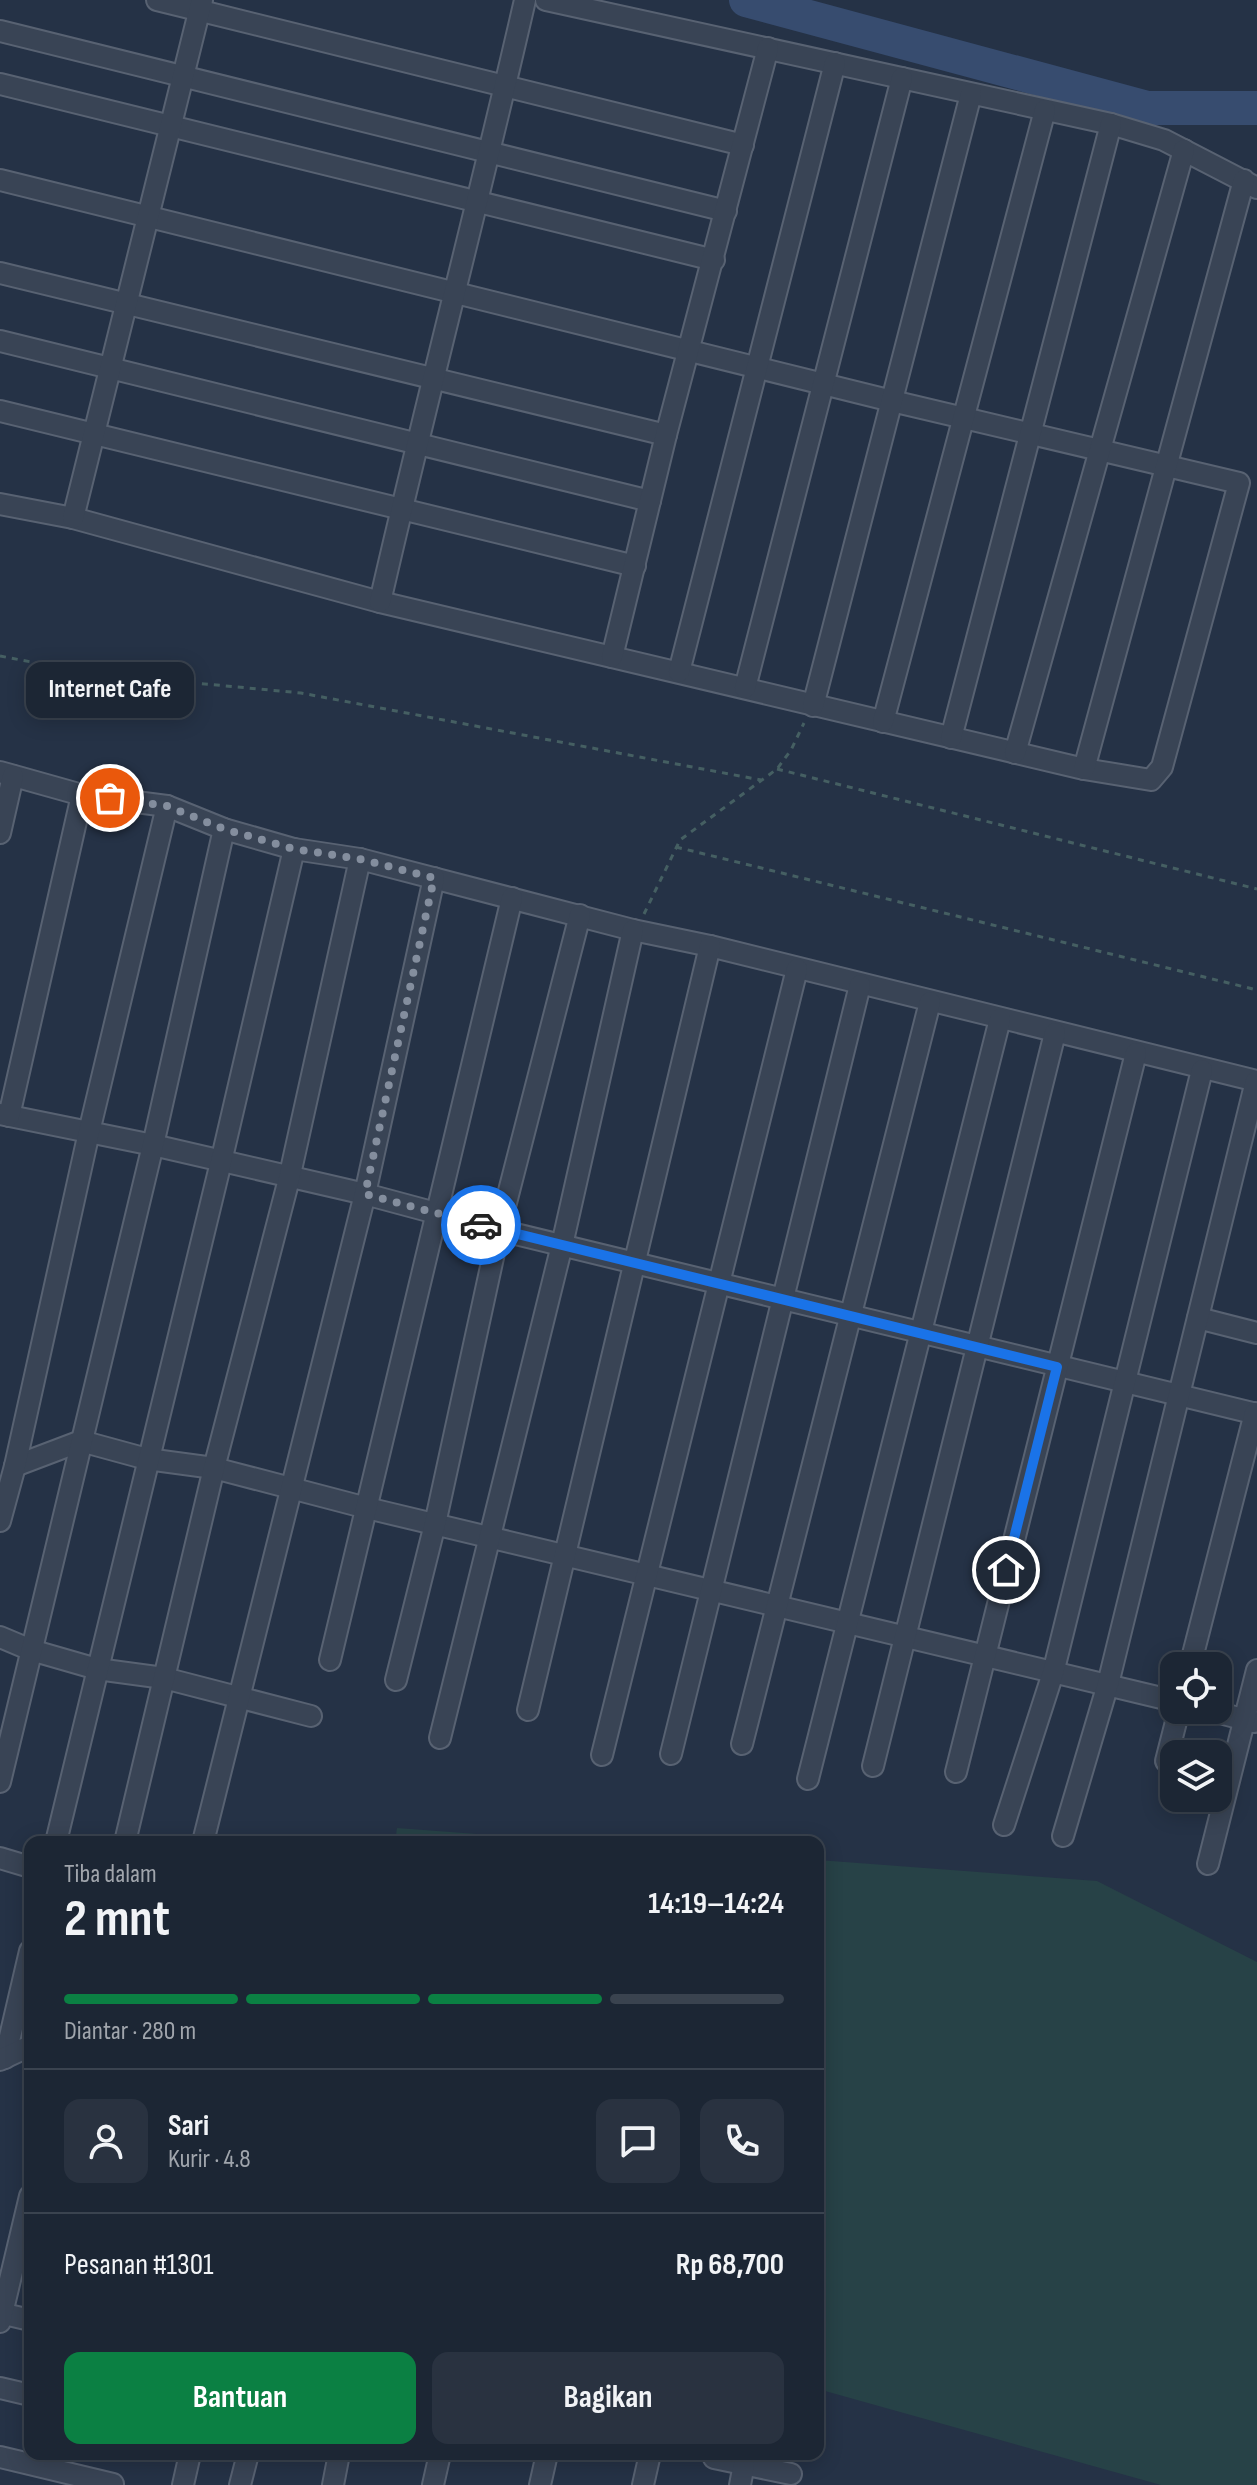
<!DOCTYPE html>
<html lang="id">
<meta charset="utf-8">
<style>
:root{--surface:#1c2634;--page:#293240;--text:#f1f3f6;--muted:#a0a5ac;--line:#3a434f;--accent:#0b8043}
body{margin:0;font-family:"Sofia Sans Condensed",sans-serif;background:var(--page);color:var(--text);height:100vh;display:flex;flex-direction:column;font-size:30px;white-space:nowrap}
*{box-sizing:border-box;margin:0}
p{font-size:26px;color:var(--muted)}
.icon{flex:none;width:44px;height:44px;fill:none;stroke:currentColor;stroke-width:2;stroke-linecap:round;stroke-linejoin:round}
.map{position:relative;flex:1;overflow:hidden}
.details{position:absolute;left:24px;top:1836px;width:800px;height:624px;display:flex;flex-direction:column;background:var(--surface);border-radius:16px;box-shadow:0 4px 20px #0003,0 0 0 2px var(--line)}
.details>*{flex:none}
.fabs{position:absolute;left:1160px;top:1652px;display:grid;gap:16px}
.fabs a{display:grid;place-items:center;width:72px;height:72px;border-radius:16px;background:var(--surface);box-shadow:0 4px 20px #0003,0 0 0 2px var(--line);font-size:40px}
.pin{position:absolute;display:grid;place-items:center;width:68px;height:68px;color:#fff;margin:-34px;border:4px solid #fff;border-radius:50%;box-shadow:0 2px 8px #0007}
.courier{position:absolute;display:grid;place-items:center;width:80px;height:80px;margin:-40px;border:6px solid #1a73e8;border-radius:50%;background:#fff;color:#222;box-shadow:0 2px 10px #0007}
.bubble{position:absolute;height:56px;border-radius:16px;background:var(--surface);box-shadow:0 4px 20px #0003,0 0 0 2px var(--line);font-size:26px;font-weight:700;line-height:56px;text-align:center}
.headline em{font-style:normal;font-weight:700}
.headline div{display:flex;flex-direction:column-reverse}
.headline{display:flex;align-items:center;justify-content:space-between;height:136px;padding:0 40px}
h1{font-size:52px;font-weight:700;line-height:60px}
.bar{display:grid;grid-template-columns:repeat(4,1fr);gap:12px 8px;align-content:center;height:96px;padding:0 40px}
.bar i{height:10px;border-radius:6px;background:var(--line)}
.bar .active{background:var(--accent)}
.bar p{grid-column:span 4}
.line{display:flex;align-items:center;gap:20px;padding:0 40px;border-top:2px solid var(--line)}
.line div{flex:1}
.round{display:grid;place-items:center;flex:none;width:84px;height:84px;border-radius:16px;background:var(--page)}
.action{display:flex;gap:16px;margin-top:auto;padding:16px 40px}
.action a{flex:1;height:92px;border-radius:16px;background:var(--accent);color:#fff;font-size:32px;font-weight:700;line-height:92px;text-align:center}
.action a+a{background:var(--page);color:var(--text)}
.map>svg:first-child{display:block}
.green{fill:#274247}
.lines{fill:none;stroke-linecap:round;stroke-linejoin:round}
.river{stroke:#374c6f;stroke-width:34}
.minor-casing{stroke:#586272;stroke-width:24}
.path{stroke:#455f62;stroke-width:3;stroke-dasharray:6 6;stroke-linecap:butt}
.minor{stroke:#394455;stroke-width:20}
.done{stroke:#848e9e;stroke-width:8;stroke-dasharray:0 14.4}
.route{stroke:#1a73e8;stroke-width:10}
</style>
<div class="map">
<svg width="1257" height="2485" viewBox="0 0 1257 2485">
<rect width="100%" height="100%" fill="#253246"/>
<!-- green -->
<g class="green">
<path d="M397,1828L585,1842H395Z"/>
<path d="M818,1860L1097,1881L1257,1962V2485H1161L818,2389Z"/>
</g>
<g class="lines">
<!-- river -->
<path class="river" d="M746,0L1147,108H1257"/>
<defs>
<g id="minor">
<path d="M157,0L743,145"/>
<path d="M546,0L1111,124L1164,140L1257,188"/>
<path d="M0,31L726,211"/>
<path d="M0,84L714,260"/>
<path d="M0,180L892,401L1239,483L1162,767L1151,780L1084,769L380,602L73,518L0,504"/>
<path d="M0,273L666,435"/>
<path d="M0,341L650,501"/>
<path d="M0,411L635,566"/>
<path d="M73,518L202,0"/>
<path d="M380,602C426,401 479,201 525,0"/>
<path d="M612,657L666,435L768,48"/>
<path d="M679,672L835,63"/>
<path d="M745,688L902,78"/>
<path d="M813,706L971,94"/>
<path d="M883,722L1045,110"/>
<path d="M951,738L1111,124"/>
<path d="M1015,753L1184,150"/>
<path d="M1084,769L1244,180"/>
<path d="M0,772L82,795L167,806L224,829L294,849L360,859L633,930L710,946L1257,1081"/>
<path d="M0,833L13,776"/>
<path d="M0,1114L153,1145L365,1194L499,1230L1257,1414"/>
<path d="M9,1116L82,795"/>
<path d="M1198,1318L1257,1333"/>
<path d="M15,1466L81,1441L147,1459L214,1468L367,1508L1174,1701"/>
<path d="M0,1521L15,1466L89,1132L167,806"/>
<path d="M0,1637L31,1650L97,1669L164,1678L311,1716"/>
<path d="M330,1660L512,898"/>
<path d="M1190,1666L1255,1413"/>
<path d="M396,1680L435,1524L499,1230L580,915"/>
<path d="M528,1710L710,946"/>
<path d="M1208,1710L1254,1722"/>
<path d="M440,1738L562,1245L633,930"/>
<path d="M742,1744L930,1002"/>
<path d="M671,1754L860,985"/>
<path d="M602,1755L797,969"/>
<path d="M1166,1761L1179,1710"/>
<path d="M873,1766L1055,1033"/>
<path d="M956,1772L1136,1053"/>
<path d="M808,1779L1000,1019"/>
<path d="M0,1782L153,1145L224,829"/>
<path d="M1004,1825L1053,1673L1202,1070"/>
<path d="M1063,1836L1108,1684L1256,1081"/>
<path d="M56,1842L221,1162L294,849"/>
<path d="M125,1842L214,1468L289,1179L360,859"/>
<path d="M203,1842L365,1194L434,878"/>
<path d="M0,1858L30,1867"/>
<path d="M1208,1864L1257,1670"/>
<path d="M5,2058L30,1951"/>
<path d="M0,2060L30,2046"/>
<path d="M0,2313L30,2320"/>
<path d="M0,2322L30,2196"/>
<path d="M0,2388L30,2395"/>
<path d="M0,2457L113,2484"/>
<path d="M714,2458L791,2474"/>
<path d="M183,2485L190,2454"/>
<path d="M240,2485L248,2454"/>
<path d="M333,2485L339,2454"/>
<path d="M433,2485L440,2454"/>
<path d="M540,2485L547,2454"/>
<path d="M643,2485L650,2454"/>
<path d="M740,2485L744,2464"/>
</g>
</defs>
<!-- minor casing -->
<use href="#minor" class="minor-casing"/>
<!-- path -->
<g class="path">
<path d="M0,656L89,673L301,693L761,780"/>
<path d="M777,769L1257,889"/>
<path d="M676,847L1257,990"/>
<path d="M644,914L680,840L777,769L791,750L804,723"/>
</g>
<!-- minor -->
<use href="#minor" class="minor"/>
</g>
<g class="lines">
<!-- done -->
<path class="done" d="M110,798L167,806L224,829L294,849L360,859L434,878L365,1194L481,1225"/>
<!-- route -->
<path class="route" d="M481,1225L1057,1367L1006,1570"/>
</g>
</svg>
<div class="fabs">
<a><svg class="icon" aria-label="locate" viewBox="0 0 24 24"><circle cx="12" cy="12" r="6"/><path d="M12 2v4M12 18v4M2 12h4M18 12h4"/></svg></a>
<a><svg class="icon" aria-label="layers" viewBox="0 0 24 24"><path d="M12 4l9 5-9 5-9-5zM3 14l9 5 9-5"/></svg></a>
</div>
<div class="pin" style="left:110px;top:798px;background:#ea580c"><svg class="icon" aria-label="bag" viewBox="0 0 24 24"><path d="M5 8h14l-1 12H6zM9 8a3 3 0 0 1 6 0"/></svg></div>
<div class="pin" style="left:1006px;top:1570px;background:#1f2937"><svg class="icon" aria-label="home" viewBox="0 0 24 24"><path d="M3 11l9-7 9 7M6 9v11h12V9"/></svg></div>
<div class="courier" style="left:481px;top:1225px"><svg class="icon" aria-label="car" viewBox="0 0 24 24"><path d="M5 17H2v-5l4-1 3-4h7l3 4 3 1v5h-3M9 17h6M6 11h13"/><circle cx="7" cy="17" r="2"/><circle cx="17" cy="17" r="2"/></svg></div>
<div class="bubble" style="left:26px;top:662px;width:168px">Internet Cafe</div>
<section class="details">
<div class="headline"><div><h1>2 mnt</h1><p>Tiba dalam</p></div><em>14:19–14:24</em></div>
<div class="bar"><i class="active"></i><i class="active"></i><i class="active"></i><i></i><p>Diantar · 280 m</p></div>
<div class="line" style="height:144px"><a class="round"><svg class="icon" aria-label="person" viewBox="0 0 24 24"><circle cx="12" cy="8" r="4"/><path d="M4 21q1-7 8-7t8 7"/></svg></a><div><b>Sari</b><p>Kurir · 4.8</p></div><a class="round"><svg class="icon" aria-label="chat" viewBox="0 0 24 24"><path d="M4 5h16v11H9l-5 4z"/></svg></a><a class="round"><svg class="icon" aria-label="phone" viewBox="0 0 24 24"><path d="M5 4h4l2 5-3 2q2 4 5 5l2-3 5 2v4C11 20 4 13 5 4z"/></svg></a></div>
<div class="line" style="height:104px"><div>Pesanan #1301</div><b>Rp 68,700</b></div>
<div class="action"><a>Bantuan</a><a>Bagikan</a></div>
</section>
</div>
